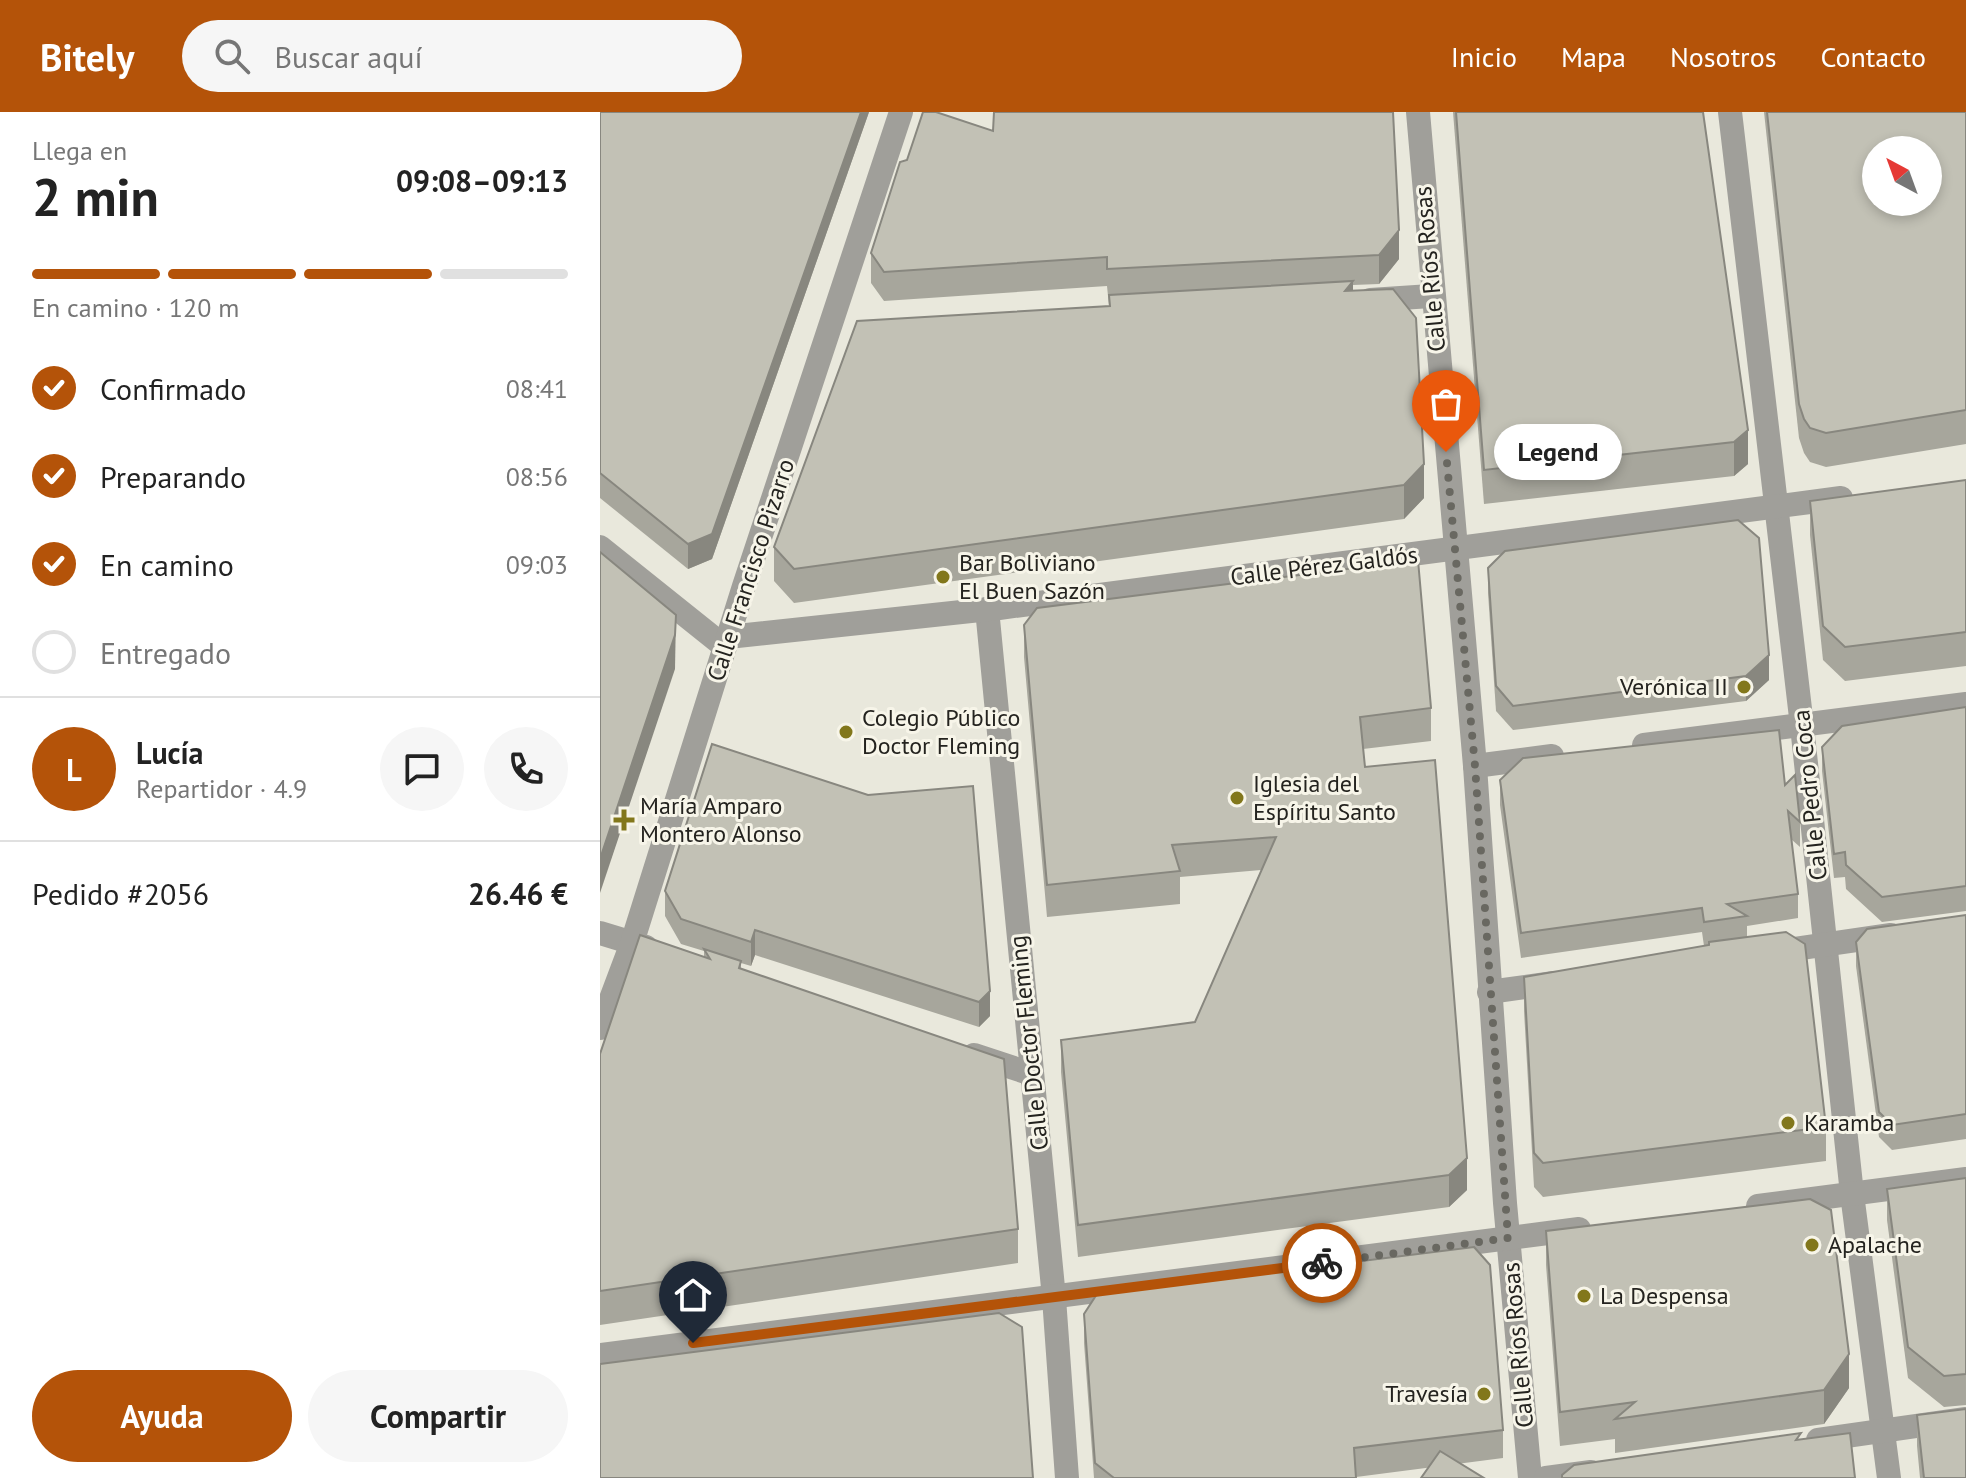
<!DOCTYPE html>
<html lang="es">
<meta charset="utf-8">
<style>
:root{--surface:#fff;--page:#f6f6f6;--text:#222;--muted:#767676;--line:#e0e0e0;--accent:#b45309}
body{margin:0;font-family:"PT Sans",sans-serif;background:var(--page);color:var(--text);height:100vh;display:flex;flex-direction:column;font-size:30px;white-space:nowrap}
*{box-sizing:border-box;margin:0}
p{font-size:26px;color:var(--muted)}
.icon{flex:none;width:44px;height:44px;fill:none;stroke:currentColor;stroke-width:2;stroke-linecap:round;stroke-linejoin:round}
.map{position:relative;flex:1;overflow:hidden}
.drawer{display:flex;flex-direction:column;background:var(--surface);width:600px}
.drawer>*{flex:none}
.needle{width:52px;rotate:319deg}
.fabs{position:absolute;left:1262px;top:24px;display:grid;gap:16px}
.fabs a{display:grid;place-items:center;width:80px;height:80px;border-radius:50%;background:var(--surface);box-shadow:0 4px 12px #0003;font-size:40px}
.pin{position:absolute;display:grid;place-items:center;width:68px;height:68px;color:#fff;margin:-82px -34px;border-radius:50% 50% 50% 0;rotate:-45deg;box-shadow:0 0 8px #0007}
.pin .icon{rotate:45deg}
.courier{position:absolute;display:grid;place-items:center;width:80px;height:80px;margin:-40px;border:6px solid #b45309;border-radius:50%;background:#fff;color:#222;box-shadow:0 2px 10px #0007}
.bubble{position:absolute;height:56px;border-radius:28px;background:var(--surface);box-shadow:0 4px 12px #0003;font-size:26px;font-weight:700;line-height:56px;text-align:center}
.summary em{font-style:normal;font-weight:700}
.summary div{display:flex;flex-direction:column-reverse}
.summary{display:flex;align-items:center;justify-content:space-between;height:136px;padding:0 32px}
h1{font-size:52px;font-weight:700;line-height:60px}
.bar{display:grid;grid-template-columns:repeat(4,1fr);gap:12px 8px;align-content:center;height:96px;padding:0 32px}
.bar i{height:10px;border-radius:6px;background:var(--line)}
.bar .on{background:var(--accent)}
.bar p{grid-column:span 4}
.line{display:flex;align-items:center;gap:20px;padding:0 32px;border-top:2px solid var(--line)}
.line div{flex:1}
.round{display:grid;place-items:center;flex:none;width:84px;height:84px;border-radius:42px;background:var(--page)}
ol{padding:0 32px;list-style:none}
li{display:flex;align-items:center;gap:24px;height:88px}
li p{margin-inline-start:auto}
li .icon{padding:8px;border-radius:50%;background:var(--accent);color:#fff;stroke-width:4}
li:last-child{color:var(--muted)}
li i{width:44px;height:44px;border:4px solid var(--line);border-radius:50%}
.button{display:flex;gap:16px;margin-top:auto;padding:16px 32px}
.button a{flex:1;height:92px;border-radius:48px;background:var(--accent);color:#fff;font-size:32px;font-weight:700;line-height:92px;text-align:center}
.button a+a{background:var(--page);color:var(--text)}
header{display:flex;align-items:center;gap:48px;box-sizing:border-box;height:112px;padding:0 40px;background:var(--accent);color:#fff}
header strong{font-size:38px}
nav{display:flex;gap:44px;margin-inline-start:auto;font-size:28px}
.search{width:560px;height:72px;background:var(--page);display:flex;align-items:center;gap:20px;box-sizing:border-box;padding:0 28px;border-radius:44px;color:var(--muted);font-size:30px}
main{display:flex;flex:1;min-height:0}
.map>svg:first-child{display:block}
.lines{fill:none;stroke-linecap:round;stroke-linejoin:round}
.street{stroke:#a09f9a;stroke-width:24}
.wall{fill:#a7a69c}
.shaded-wall{fill:#88877f}
.building{fill:#c2c1b5;stroke:#88877f;stroke-width:2;fill-rule:evenodd}
.done{stroke:#696861;stroke-width:8;stroke-dasharray:0 14.4}
.route{stroke:#b45309;stroke-width:10}
.poi-dot{fill:#82771b;stroke:#f7f5e9;stroke-width:3}
.labels{text-anchor:middle;stroke-width:6;stroke-linejoin:round;paint-order:stroke}
.street-label{font-size:24px;fill:#24231f;stroke:#f7f5e9}
.poi-label{font-size:24px;fill:#24231f;stroke:#f7f5e9;text-anchor:start}
</style>
<header>
<strong>Bitely</strong>
<div class="search"><svg class="icon" aria-label="search" viewBox="0 0 24 24"><circle cx="10" cy="10" r="6"/><path d="M15 15l6 6"/></svg>Buscar aquí</div>
<nav><a>Inicio</a><a>Mapa</a><a>Nosotros</a><a>Contacto</a></nav>
</header>
<main>
<section class="drawer">
<div class="summary"><div><h1>2 min</h1><p>Llega en</p></div><em>09:08–09:13</em></div>
<div class="bar"><i class="on"></i><i class="on"></i><i class="on"></i><i></i><p>En camino · 120 m</p></div>
<ol>
<li><svg class="icon" aria-label="check" viewBox="0 0 24 24"><path d="M5 12l5 5 9-10"/></svg>Confirmado<p>08:41</p></li>
<li><svg class="icon" aria-label="check" viewBox="0 0 24 24"><path d="M5 12l5 5 9-10"/></svg>Preparando<p>08:56</p></li>
<li><svg class="icon" aria-label="check" viewBox="0 0 24 24"><path d="M5 12l5 5 9-10"/></svg>En camino<p>09:03</p></li>
<li><i></i>Entregado</li>
</ol>
<div class="line" style="height:144px"><b class="round" style="background:var(--accent);color:#fff">L</b><div><b>Lucía</b><p>Repartidor · 4.9</p></div><a class="round"><svg class="icon" aria-label="chat" viewBox="0 0 24 24"><path d="M4 5h16v11H9l-5 4z"/></svg></a><a class="round"><svg class="icon" aria-label="phone" viewBox="0 0 24 24"><path d="M5 4h4l2 5-3 2q2 4 5 5l2-3 5 2v4C11 20 4 13 5 4z"/></svg></a></div>
<div class="line" style="height:104px"><div>Pedido #2056</div><b>26.46 €</b></div>
<div class="button"><a>Ayuda</a><a>Compartir</a></div>
</section>
<div class="map">
<svg width="1366" height="1366" viewBox="0 0 1366 1366">
<rect width="100%" height="100%" fill="#e9e8dc"/>
<g class="lines">
<!-- street -->
<g class="street">
<path d="M818,0L875,654L905,1091L930,1366"/>
<path d="M1130,0L1202,614L1252,1082L1289,1366"/>
<path d="M770,188L831,184"/>
<path d="M0,435L125,535"/>
<path d="M387,497L454,1186L467,1366"/>
<path d="M128,525L399,496L1241,386"/>
<path d="M1044,633L1366,592"/>
<path d="M875,654L952,644"/>
<path d="M0,821L46,835"/>
<path d="M1173,840L1291,823"/>
<path d="M889,880L954,871"/>
<path d="M0,916L32,831L144,474L301,0"/>
<path d="M374,943L432,962"/>
<path d="M1158,1094L1366,1067"/>
<path d="M0,1243L979,1117"/>
<path d="M1218,1328L1366,1307"/>
<path d="M946,1366L991,1360"/>
</g>
</g>
<!-- wall -->
<g class="wall">
<path d="M0,0H269L112,447L88,457L0,386Z"/>
<path d="M853,0H1103L1148,352L1134,364L884,392Z"/>
<path d="M1164,0H1366V332L1226,355L1210,350L1204,341L1199,326Z"/>
<path d="M393,19L799,147L779,172L753,173V179L824,386L804,407L194,491L174,469V435L509,194L507,174L284,189L271,171V141Z"/>
<path d="M1366,368V554L1245,569L1223,548L1210,423V389Z"/>
<path d="M888,456L1169,568L1146,589L913,618L896,599L888,481Z"/>
<path d="M424,513L831,596V629L763,637L765,655L867,1078L849,1095L478,1145L461,960V928L595,910L661,758L580,765V792L447,805L424,545Z"/>
<path d="M1366,595V799L1282,810L1246,777L1245,765L1234,766L1222,659V635Z"/>
<path d="M900,668L1185,673L1200,710V735L1191,727L1198,782V806L1147,814V825L1226,1015V1049L943,1085L934,1075L924,899V865L1104,834L1102,820L921,846L900,693Z"/>
<path d="M268,683L390,904L379,915L155,843L151,854L141,851V857L418,1117V1151L0,1213V942L104,845V839L81,832L65,804V779Z"/>
<path d="M1366,803V1027L1292,1038L1279,1025L1256,854V830Z"/>
<path d="M1366,1066V1293L1344,1295L1308,1266L1287,1108V1077Z"/>
<path d="M946,1119L1249,1276L1224,1312L1015,1341V1327L960,1334L946,1153Z"/>
<path d="M484,1202L903,1318V1346L756,1365V1366H494L484,1231Z"/>
<path d="M1317,1303L1366,1366H1320L1317,1334Z"/>
</g>
<!-- shaded-wall -->
<g class="shaded-wall">
<path d="M261,0H269L112,447L88,457V432Z"/>
<path d="M799,118V147L779,172V143Z"/>
<path d="M753,169V203L745,179Z"/>
<path d="M1148,318V352L1134,364V330Z"/>
<path d="M824,352V386L804,407V373Z"/>
<path d="M76,503L75,557L0,781V747Z"/>
<path d="M1169,543V568L1146,589V564Z"/>
<path d="M155,818V843L151,854V830Z"/>
<path d="M390,879V904L379,915V890Z"/>
<path d="M867,1046V1078L849,1095V1063Z"/>
<path d="M1249,1242V1276L1224,1312V1278Z"/>
</g>
<!-- building -->
<g class="building">
<path d="M0,0H261L112,422L88,432L0,361Z"/>
<path d="M323,0H336L393,19L394,0H793L799,118L779,143L507,157V145L284,160L271,141L300,50L307,48Z"/>
<path d="M856,0H1103L1148,318L1134,330L884,358Z"/>
<path d="M1167,0H1366V298L1226,321L1210,316L1204,307L1199,292ZM1276,38H1328V90H1276Z"/>
<path d="M753,169L745,179L793,177L816,206L824,352L804,373L194,457L174,435L257,209L510,194L509,183Z"/>
<path d="M1366,368V520L1245,535L1223,514L1210,389Z"/>
<path d="M1138,408L1159,426L1169,543L1146,564L913,594L896,574L888,456L905,439Z"/>
<path d="M0,440L76,503L75,523L0,747Z"/>
<path d="M818,448L831,596L760,605L765,655L835,648L867,1046L849,1063L478,1113L461,928L595,910L676,725L572,733L580,759L447,773L424,513L437,496Z"/>
<path d="M1366,595V774L1282,785L1246,753L1245,740L1234,742L1222,635L1242,614Z"/>
<path d="M1179,618L1185,673L1195,663L1200,710L1188,699L1198,782L1127,792L1147,804L1104,810L1102,796L921,821L900,668L923,646Z"/>
<path d="M112,632L268,683L373,674L390,879L379,890L155,818L151,830L81,807L65,779Z"/>
<path d="M1366,803V1002L1292,1013L1279,1000L1256,830L1267,817Z"/>
<path d="M1186,820L1205,832L1226,1015L943,1051L934,1041L924,865L1109,833V830Z"/>
<path d="M40,823L110,847L104,837L141,849L139,856L404,947L418,1117L0,1179V942Z"/>
<path d="M1366,1066V1262L1344,1264L1308,1235L1287,1077Z"/>
<path d="M1210,1087L1231,1098L1249,1242L1224,1278L1015,1307L1035,1290L960,1300L946,1119Z"/>
<path d="M874,1135L890,1153L903,1318L754,1336L756,1366H514L495,1351L484,1202L497,1182Z"/>
<path d="M399,1201L422,1215L433,1366H0V1252Z"/>
<path d="M1366,1297V1366H1324L1317,1303Z"/>
<path d="M1201,1321L1196,1328L1250,1321L1255,1366H962V1363L974,1353Z"/>
<path d="M840,1339L884,1366H821Z"/>
</g>
<g class="lines">
<!-- done -->
<path class="done" d="M722,1151L908,1126L875,654L846,340"/>
<!-- route -->
<path class="route" d="M93,1231L722,1151"/>
</g>
<!-- markers -->
<g class="poi-dot">
<circle cx="343" cy="465" r="8"/>
<circle cx="1144" cy="575" r="8"/>
<circle cx="246" cy="620" r="8"/>
<circle cx="637" cy="686" r="8"/>
<path d="M20 696h8v8h8v8h-8v8h-8v-8h-8v-8h8z"/>
<circle cx="1188" cy="1011" r="8"/>
<circle cx="1212" cy="1133" r="8"/>
<circle cx="984" cy="1184" r="8"/>
<circle cx="884" cy="1282" r="8"/>
</g>
<g class="labels">
<!-- street labels -->
<g class="street-label">
<text transform="translate(830 157) rotate(-95)" y="8">Calle Ríos Rosas</text>
<text transform="translate(724 454) rotate(-7)" y="8">Calle Pérez Galdós</text>
<text transform="translate(151 458) rotate(-72)" y="8">Calle Francisco Pizarro</text>
<text transform="translate(1210 683) rotate(-96)" y="8">Calle Pedro Coca</text>
<text transform="translate(429 931) rotate(-96)" y="8">Calle Doctor Fleming</text>
<text transform="translate(918 1233) rotate(-95)" y="8">Calle Ríos Rosas</text>
</g>
<!-- poi labels -->
<g class="poi-label">
<text x="359" y="459">Bar Boliviano<tspan x="359" dy="28">El Buen Sazón</tspan></text>
<text x="1128" y="583" text-anchor="end">Verónica II</text>
<text x="262" y="614">Colegio Público<tspan x="262" dy="28">Doctor Fleming</tspan></text>
<text x="653" y="680">Iglesia del<tspan x="653" dy="28">Espíritu Santo</tspan></text>
<text x="40" y="702">María Amparo<tspan x="40" dy="28">Montero Alonso</tspan></text>
<text x="1204" y="1019">Karamba</text>
<text x="1228" y="1141">Apalache</text>
<text x="1000" y="1192">La Despensa</text>
<text x="868" y="1290" text-anchor="end">Travesía</text>
</g>
</g>
</svg>
<div class="fabs">
<a><svg class="needle" viewBox="-14 -14 28 28"><path d="M0-13l5 13h-10z" fill="#e53935"/><path d="M0 13l5-13h-10z" fill="#767676"/></svg></a>
</div>
<div class="pin" style="left:846px;top:340px;background:#ea580c"><svg class="icon" aria-label="bag" viewBox="0 0 24 24"><path d="M5 8h14l-1 12H6zM9 8a3 3 0 0 1 6 0"/></svg></div>
<div class="pin" style="left:93px;top:1231px;background:#1f2937"><svg class="icon" aria-label="home" viewBox="0 0 24 24"><path d="M3 11l9-7 9 7M6 9v11h12V9"/></svg></div>
<div class="courier" style="left:722px;top:1151px"><svg class="icon" aria-label="bike" viewBox="0 0 24 24"><circle cx="6" cy="16" r="4"/><circle cx="18" cy="16" r="4"/><path d="M6 16l4-8h5l3 8M10 8l3 8H6M13 5h3"/></svg></div>
<div class="bubble" style="left:894px;top:312px;width:128px">Legend</div>
</div>
</main>
